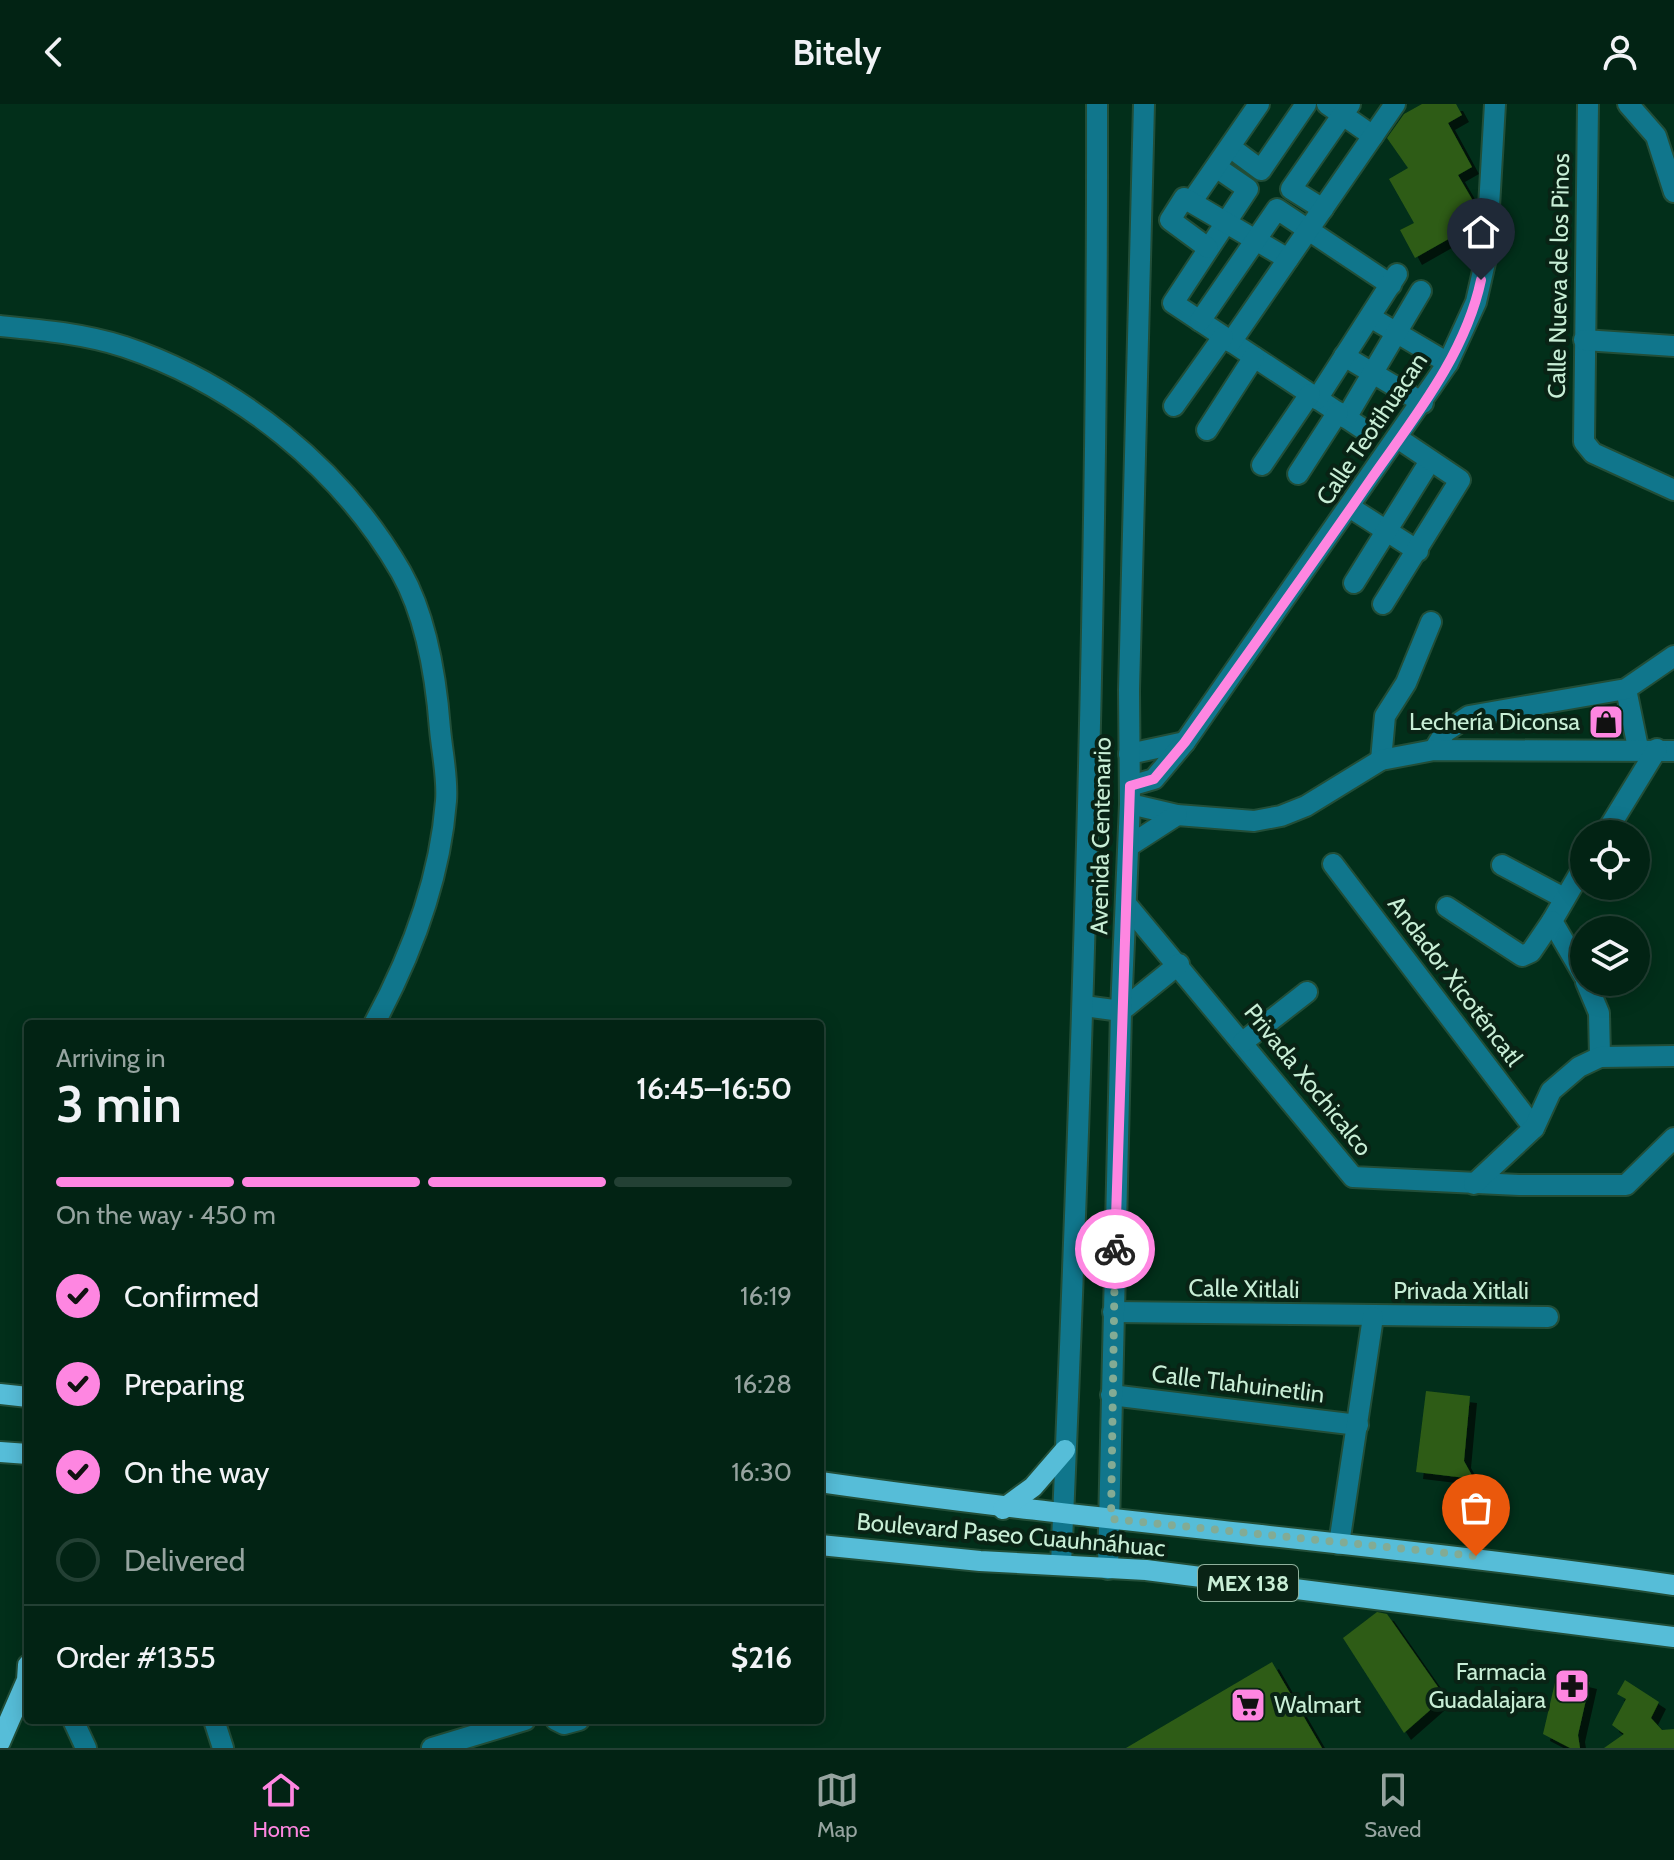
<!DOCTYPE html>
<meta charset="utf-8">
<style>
:root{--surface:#022314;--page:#102f22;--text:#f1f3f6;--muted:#96a4a0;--line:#234034;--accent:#fe86e1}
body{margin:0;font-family:Cabin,sans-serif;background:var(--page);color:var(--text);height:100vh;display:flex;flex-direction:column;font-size:30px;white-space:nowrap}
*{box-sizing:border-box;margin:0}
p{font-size:26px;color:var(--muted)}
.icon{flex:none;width:44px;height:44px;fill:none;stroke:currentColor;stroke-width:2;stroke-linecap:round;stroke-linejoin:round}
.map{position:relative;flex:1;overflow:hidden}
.panel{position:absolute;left:24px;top:916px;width:800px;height:704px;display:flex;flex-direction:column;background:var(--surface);border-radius:8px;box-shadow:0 4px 20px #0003,0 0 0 2px var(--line)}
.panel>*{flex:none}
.fabs{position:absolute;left:1570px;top:716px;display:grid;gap:16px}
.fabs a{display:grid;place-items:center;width:80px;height:80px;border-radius:50%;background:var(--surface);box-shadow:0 4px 20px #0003,0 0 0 2px var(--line);font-size:40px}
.pin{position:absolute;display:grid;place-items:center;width:68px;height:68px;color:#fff;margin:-82px -34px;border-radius:50% 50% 50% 0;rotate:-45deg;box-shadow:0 0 8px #0007}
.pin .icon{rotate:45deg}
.courier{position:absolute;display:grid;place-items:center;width:80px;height:80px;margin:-40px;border:6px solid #fe86e1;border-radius:50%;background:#fff;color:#222;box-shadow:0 2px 10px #0007}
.summary em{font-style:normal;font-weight:600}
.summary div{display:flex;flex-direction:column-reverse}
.summary{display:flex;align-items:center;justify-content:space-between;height:136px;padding:0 32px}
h1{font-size:52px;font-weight:600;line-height:60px}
.bar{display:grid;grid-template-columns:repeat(4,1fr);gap:12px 8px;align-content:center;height:96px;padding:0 32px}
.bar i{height:10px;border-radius:6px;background:var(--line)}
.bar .on{background:var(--accent)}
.bar p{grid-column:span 4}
.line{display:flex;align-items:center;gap:20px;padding:0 32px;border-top:2px solid var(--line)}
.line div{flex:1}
ol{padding:0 32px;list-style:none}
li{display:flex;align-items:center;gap:24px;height:88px}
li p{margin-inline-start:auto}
li .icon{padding:8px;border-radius:50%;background:var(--accent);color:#111;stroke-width:4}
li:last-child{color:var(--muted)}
li i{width:44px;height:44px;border:4px solid var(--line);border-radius:50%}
header{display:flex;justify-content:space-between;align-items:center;height:104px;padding:0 32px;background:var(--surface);font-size:36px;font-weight:600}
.menu{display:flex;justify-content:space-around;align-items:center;height:112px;border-top:2px solid var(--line);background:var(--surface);font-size:22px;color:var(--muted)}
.menu a{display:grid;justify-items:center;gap:4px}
.menu .on{color:var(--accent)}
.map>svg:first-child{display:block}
.building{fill:#2e5c16;filter:url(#shadow)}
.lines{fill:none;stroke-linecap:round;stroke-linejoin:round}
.minor-casing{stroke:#224e38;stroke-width:24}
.major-casing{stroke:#224e38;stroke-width:24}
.minor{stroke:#10768c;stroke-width:20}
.major{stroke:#56bdd8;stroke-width:20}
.done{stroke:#83ab94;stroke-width:8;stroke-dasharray:0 14.4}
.route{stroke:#fe86e1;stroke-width:10}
.labels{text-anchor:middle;stroke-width:8;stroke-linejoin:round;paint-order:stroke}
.shield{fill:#092315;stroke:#8fb19c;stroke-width:2}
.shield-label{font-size:22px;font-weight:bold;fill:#c8eed6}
.street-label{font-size:24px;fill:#c8eed6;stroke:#092315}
.poi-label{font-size:24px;fill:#c8eed6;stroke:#092315;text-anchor:end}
</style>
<header><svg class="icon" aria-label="back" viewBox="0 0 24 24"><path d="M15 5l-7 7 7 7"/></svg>Bitely<svg class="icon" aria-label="person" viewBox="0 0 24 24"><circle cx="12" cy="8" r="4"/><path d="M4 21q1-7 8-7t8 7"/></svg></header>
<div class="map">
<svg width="1674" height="1644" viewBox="0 0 1674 1644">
<defs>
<filter id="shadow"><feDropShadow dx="7" dy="7" stdDeviation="0" flood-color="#0009"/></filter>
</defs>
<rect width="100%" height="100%" fill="#022f1a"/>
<!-- building -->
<g class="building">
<path d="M1422,0H1456L1462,11L1448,19L1472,63L1458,71L1476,102L1475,120L1415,154L1400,126L1414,119L1389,75L1408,64L1387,34L1404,10Z"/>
<path d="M1426,1287L1470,1292L1464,1357L1474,1375L1416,1368Z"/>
<path d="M1377,1508L1387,1510L1445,1593L1404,1629L1343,1534Z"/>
<path d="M1272,1558L1322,1644H1126Z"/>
<path d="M1557,1570L1590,1578L1578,1631L1580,1644H1570L1543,1630Z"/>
<path d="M1625,1576L1659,1598L1651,1614L1662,1626L1674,1625V1644H1604L1624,1630L1612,1621L1626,1595L1617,1590Z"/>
</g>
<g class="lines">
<defs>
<g id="minor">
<path d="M1327,0L1373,32"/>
<path d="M1588,0L1584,338L1593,349L1674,386"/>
<path d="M1628,0L1656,32L1674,88"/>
<path d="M1230,43L1261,66L1306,0"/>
<path d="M1216,63L1248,85L1173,199L1366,327"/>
<path d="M1192,97L1259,0"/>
<path d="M1323,105L1291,85L1350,0"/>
<path d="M1208,144L1170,116L1184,94L1288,155"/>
<path d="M1370,213L1448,259"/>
<path d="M1200,217L1277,105L1391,181"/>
<path d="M0,222C42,226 85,230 125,243C238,281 341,364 401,468C427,514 436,573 440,625C442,648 448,674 446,697C440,775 411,852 374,920"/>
<path d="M1584,236L1674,242"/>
<path d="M1231,238L1395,0"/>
<path d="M1344,252L1423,299"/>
<path d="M1317,295L1397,170"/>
<path d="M1174,302L1223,233"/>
<path d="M1346,314L1421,187"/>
<path d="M1207,326L1254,253"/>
<path d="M1262,361L1310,290"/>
<path d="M1298,370L1338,308"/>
<path d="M1351,404L1418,447"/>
<path d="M1354,479L1430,357"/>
<path d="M1383,500L1460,376L1399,335"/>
<path d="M1626,585L1638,644"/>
<path d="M1434,646L1445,628L1469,612L1626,585L1674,552"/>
<path d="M1129,650L1185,638"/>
<path d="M1381,656L1385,612L1406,579L1431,518"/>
<path d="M1130,682L1154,675L1185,638L1448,259L1476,198L1486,154L1495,0"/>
<path d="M1130,700L1177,711L1254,717L1281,712L1306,702L1381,656L1434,646L1674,647"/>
<path d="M1605,730L1657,645"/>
<path d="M1129,742L1177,711"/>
<path d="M1333,760L1534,1024"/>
<path d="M1502,761L1564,794"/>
<path d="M1584,762L1552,817L1584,872"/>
<path d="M1126,800L1353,1073L1519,1081H1626L1674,1034"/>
<path d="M1447,803L1522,852L1531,848L1552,817"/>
<path d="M1586,878L1599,909L1600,953"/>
<path d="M1084,902L1121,907L1179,860"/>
<path d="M1243,938L1307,888"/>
<path d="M1474,1080L1534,1024L1551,987L1579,963L1600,953L1674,952"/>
<path d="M1113,1208L1548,1213"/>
<path d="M1111,1291L1358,1321"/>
<path d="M1339,1440L1373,1213"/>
<path d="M1061,1461C1082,974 1098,487 1097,0"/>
<path d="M1108,1465L1121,907L1130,700L1129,586L1144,0"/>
<path d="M73,1616L86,1644"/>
<path d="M214,1616L223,1644"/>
<path d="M556,1616L564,1620L579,1616"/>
<path d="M432,1644L525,1616"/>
</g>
<g id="major">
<path d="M0,1290L28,1293"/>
<path d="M0,1348L28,1350"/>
<path d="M820,1378C1104,1419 1390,1440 1674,1481"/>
<path d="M1003,1405L1033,1383L1065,1346"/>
<path d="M820,1441L980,1457L1146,1466L1674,1533"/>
<path d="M0,1638L27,1576L28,1561"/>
</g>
</defs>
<!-- minor casing -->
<use href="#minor" class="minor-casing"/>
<!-- major casing -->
<use href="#major" class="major-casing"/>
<!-- minor -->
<use href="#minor" class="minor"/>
<!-- major -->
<use href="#major" class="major"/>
</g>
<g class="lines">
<!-- done -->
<path class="done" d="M1115,1145L1111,1415L1476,1452"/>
<!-- route -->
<path class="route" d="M1115,1145L1130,682L1154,675L1185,638C1247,551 1309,465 1369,378C1412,316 1465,252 1481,176"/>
</g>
<!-- icons -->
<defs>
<symbol id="shop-square" viewBox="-11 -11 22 22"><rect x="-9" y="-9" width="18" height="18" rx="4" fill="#fe86e1" stroke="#092315"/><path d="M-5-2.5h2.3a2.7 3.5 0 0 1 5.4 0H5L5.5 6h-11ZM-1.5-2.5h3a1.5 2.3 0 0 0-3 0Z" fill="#111"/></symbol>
<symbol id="pharmacy-square" viewBox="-11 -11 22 22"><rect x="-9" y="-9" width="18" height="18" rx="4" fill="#fe86e1" stroke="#092315"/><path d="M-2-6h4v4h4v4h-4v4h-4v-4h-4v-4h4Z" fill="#111"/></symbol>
<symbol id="supermarket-square" viewBox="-11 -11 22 22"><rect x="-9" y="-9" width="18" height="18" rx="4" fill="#fe86e1" stroke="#092315"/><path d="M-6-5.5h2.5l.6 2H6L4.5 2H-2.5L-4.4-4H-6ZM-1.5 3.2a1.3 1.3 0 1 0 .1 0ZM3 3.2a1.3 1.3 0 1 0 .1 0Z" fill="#111"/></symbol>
</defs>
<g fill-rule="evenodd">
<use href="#shop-square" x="1586" y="598" width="40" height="40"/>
<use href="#pharmacy-square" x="1552" y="1562" width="40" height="40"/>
<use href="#supermarket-square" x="1228" y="1581" width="40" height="40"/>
</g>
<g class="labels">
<!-- shield labels -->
<rect class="shield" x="1198" y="1461" width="100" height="36" rx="6"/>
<g class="shield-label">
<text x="1248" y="1487">MEX 138</text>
</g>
<!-- street labels -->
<g class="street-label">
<text transform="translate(1559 172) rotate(-89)" y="8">Calle Nueva de los Pinos</text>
<text transform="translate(1372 325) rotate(-56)" y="8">Calle Teotihuacan</text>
<text transform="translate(1101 732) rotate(-89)" y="8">Avenida Centenario</text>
<text transform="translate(1455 877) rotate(53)" y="8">Andador Xicoténcatl</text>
<text transform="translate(1308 976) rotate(51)" y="8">Privada Xochicalco</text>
<text transform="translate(1244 1185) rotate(1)" y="8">Calle Xitlali</text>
<text x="1461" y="1195">Privada Xitlali</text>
<text transform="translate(1238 1280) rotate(7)" y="8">Calle Tlahuinetlin</text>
<text transform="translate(1011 1431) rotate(5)" y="8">Boulevard Paseo Cuauhnáhuac</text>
</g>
<!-- poi labels -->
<g class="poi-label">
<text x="1580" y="626">Lechería Diconsa</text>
<text x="1546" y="1576">Farmacia<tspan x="1546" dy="28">Guadalajara</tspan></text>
<text x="1274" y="1609" text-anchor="start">Walmart</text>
</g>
</g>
</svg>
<div class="fabs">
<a><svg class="icon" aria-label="locate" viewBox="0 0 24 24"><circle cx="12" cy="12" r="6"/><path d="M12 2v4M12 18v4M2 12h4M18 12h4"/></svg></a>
<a><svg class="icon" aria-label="layers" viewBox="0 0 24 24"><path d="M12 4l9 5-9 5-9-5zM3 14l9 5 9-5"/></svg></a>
</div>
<div class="pin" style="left:1476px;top:1452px;background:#ea580c"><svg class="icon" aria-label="bag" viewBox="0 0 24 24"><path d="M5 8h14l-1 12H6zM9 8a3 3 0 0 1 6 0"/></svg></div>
<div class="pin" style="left:1481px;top:176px;background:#1f2937"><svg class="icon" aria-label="home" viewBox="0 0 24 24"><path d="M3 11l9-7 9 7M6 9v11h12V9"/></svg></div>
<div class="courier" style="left:1115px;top:1145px"><svg class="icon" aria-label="bike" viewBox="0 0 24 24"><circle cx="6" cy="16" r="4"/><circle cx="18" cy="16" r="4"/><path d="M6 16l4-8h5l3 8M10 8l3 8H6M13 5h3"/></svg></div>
<section class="panel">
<div class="summary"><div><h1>3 min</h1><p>Arriving in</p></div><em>16:45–16:50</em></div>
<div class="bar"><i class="on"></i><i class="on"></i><i class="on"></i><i></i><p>On the way · 450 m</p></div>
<ol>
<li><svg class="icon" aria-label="check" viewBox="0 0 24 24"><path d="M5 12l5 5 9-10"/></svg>Confirmed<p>16:19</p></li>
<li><svg class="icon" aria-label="check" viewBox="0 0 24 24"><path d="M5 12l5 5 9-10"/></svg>Preparing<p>16:28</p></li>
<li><svg class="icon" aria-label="check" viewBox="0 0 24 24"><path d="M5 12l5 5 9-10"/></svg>On the way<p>16:30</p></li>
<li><i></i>Delivered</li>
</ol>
<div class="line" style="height:104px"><div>Order #1355</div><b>$216</b></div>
</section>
</div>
<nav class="menu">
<a class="on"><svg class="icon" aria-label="home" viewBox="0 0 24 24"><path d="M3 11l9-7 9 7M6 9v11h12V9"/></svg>Home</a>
<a><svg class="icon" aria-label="map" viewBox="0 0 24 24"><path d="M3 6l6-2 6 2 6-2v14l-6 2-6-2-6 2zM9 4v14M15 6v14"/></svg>Map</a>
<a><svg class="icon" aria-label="saved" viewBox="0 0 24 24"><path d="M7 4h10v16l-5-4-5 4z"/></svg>Saved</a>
</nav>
